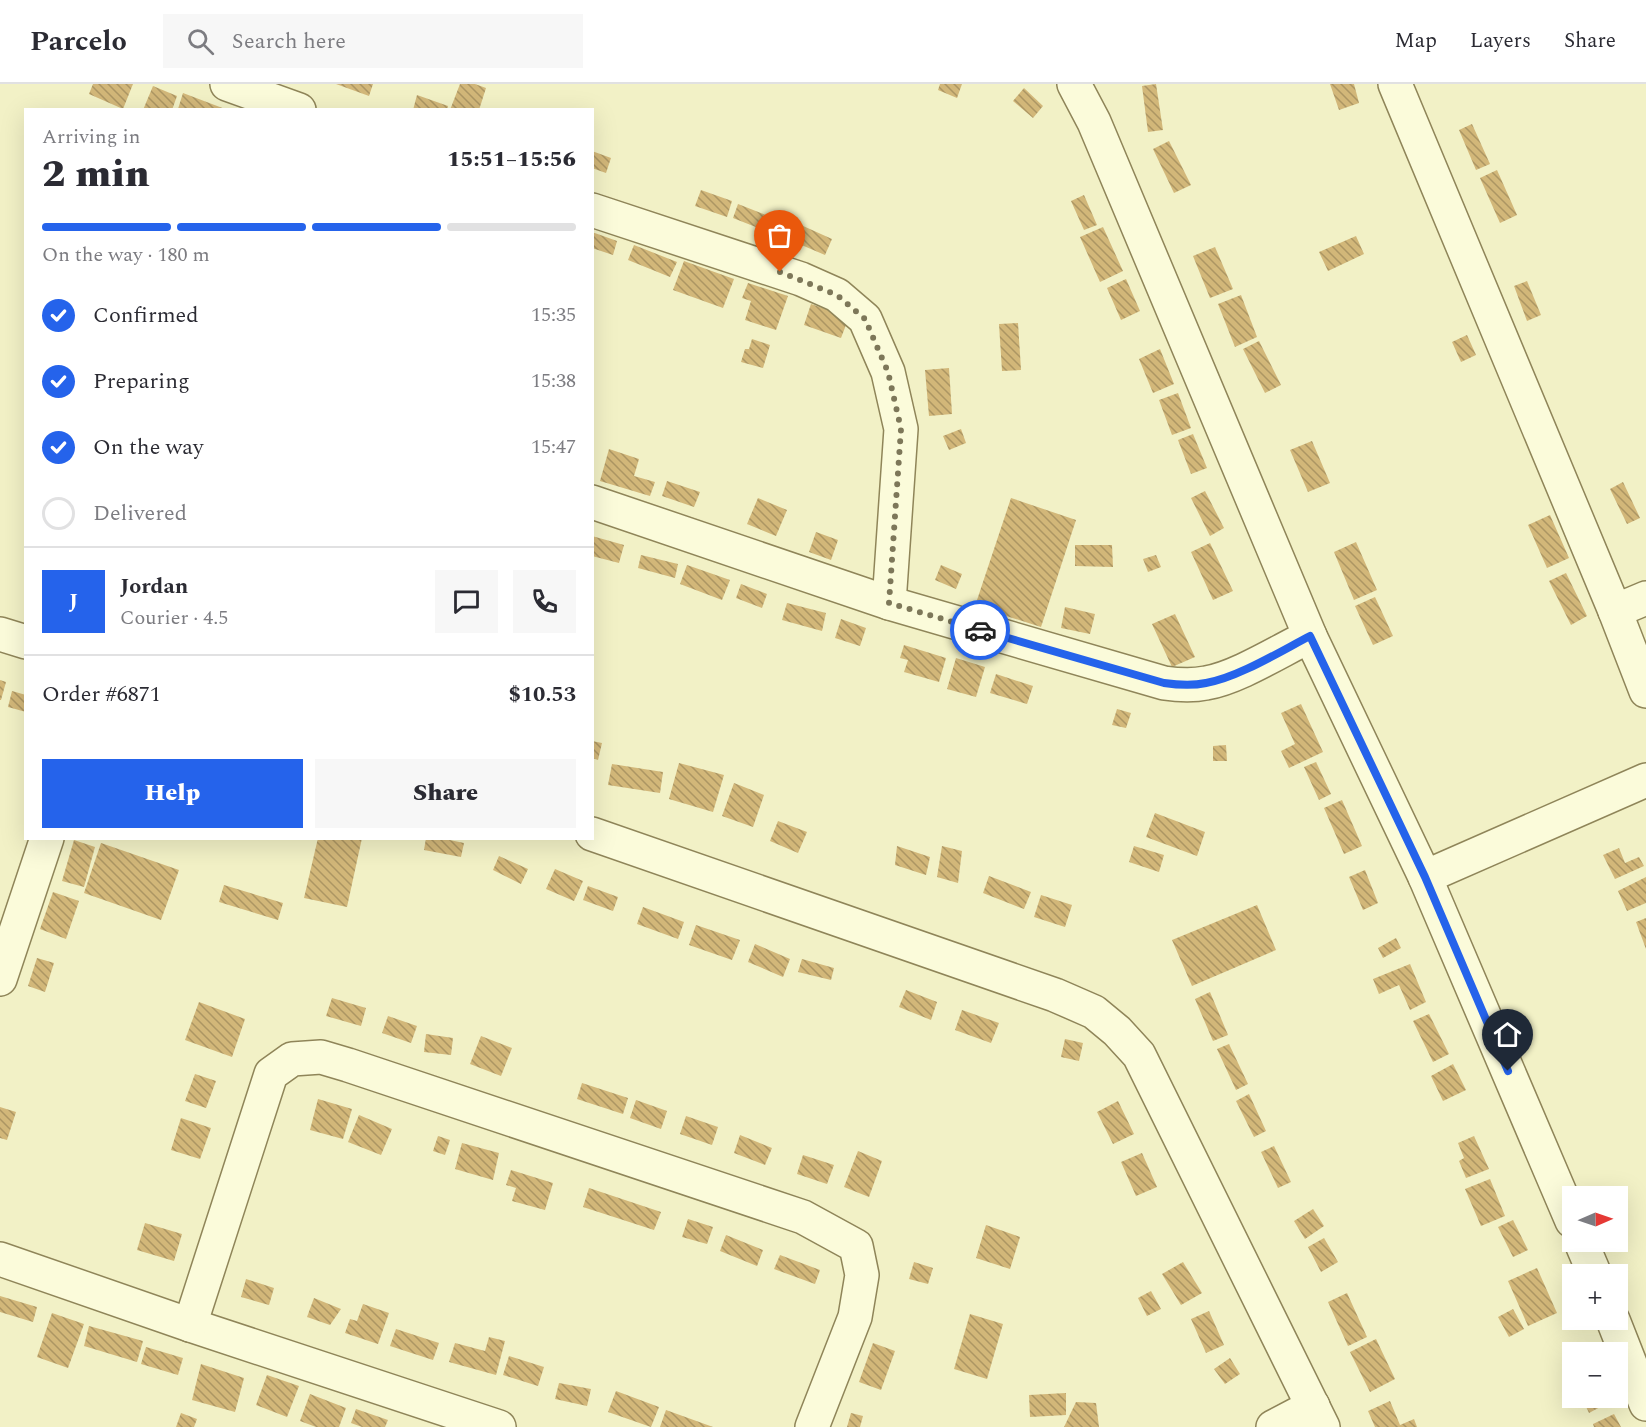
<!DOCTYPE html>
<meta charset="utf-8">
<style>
:root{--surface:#fff;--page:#f7f7f7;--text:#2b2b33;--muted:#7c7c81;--line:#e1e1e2;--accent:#2563eb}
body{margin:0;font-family:Spectral,serif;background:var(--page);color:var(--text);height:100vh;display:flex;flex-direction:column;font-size:22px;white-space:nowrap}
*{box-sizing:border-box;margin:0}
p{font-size:20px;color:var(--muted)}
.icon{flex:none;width:33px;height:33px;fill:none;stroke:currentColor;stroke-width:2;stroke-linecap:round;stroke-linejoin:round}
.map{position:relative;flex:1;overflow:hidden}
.drawer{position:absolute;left:24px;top:24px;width:570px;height:732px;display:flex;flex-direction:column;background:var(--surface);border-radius:0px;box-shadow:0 6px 24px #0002}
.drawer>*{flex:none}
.needle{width:39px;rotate:88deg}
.buttons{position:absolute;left:1562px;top:1102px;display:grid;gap:12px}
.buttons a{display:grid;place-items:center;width:66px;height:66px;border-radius:0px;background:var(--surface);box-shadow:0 6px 24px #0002;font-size:30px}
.pin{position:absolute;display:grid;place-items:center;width:51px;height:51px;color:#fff;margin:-62px -26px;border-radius:50% 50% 50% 0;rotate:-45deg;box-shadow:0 0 6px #0007}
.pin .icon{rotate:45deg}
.courier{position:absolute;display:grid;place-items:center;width:60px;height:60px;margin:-30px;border:4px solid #2563eb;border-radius:50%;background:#fff;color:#222;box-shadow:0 2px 8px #0007}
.head em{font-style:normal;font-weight:800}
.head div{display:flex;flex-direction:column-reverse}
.head{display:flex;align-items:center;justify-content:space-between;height:102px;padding:0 18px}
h1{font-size:39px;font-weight:800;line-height:45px}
.bar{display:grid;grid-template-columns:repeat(4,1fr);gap:9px 6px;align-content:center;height:72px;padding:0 18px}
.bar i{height:8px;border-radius:4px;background:var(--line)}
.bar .on{background:var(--accent)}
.bar p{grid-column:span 4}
.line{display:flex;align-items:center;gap:15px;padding:0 18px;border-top:2px solid var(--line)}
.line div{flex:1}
.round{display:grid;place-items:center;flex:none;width:63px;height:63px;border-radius:0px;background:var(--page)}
ol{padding:0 18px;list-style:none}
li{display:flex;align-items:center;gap:18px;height:66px}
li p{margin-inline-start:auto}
li .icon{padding:6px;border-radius:50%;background:var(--accent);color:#fff;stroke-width:4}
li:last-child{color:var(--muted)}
li i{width:33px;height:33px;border:3px solid var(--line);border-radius:50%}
.action{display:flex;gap:12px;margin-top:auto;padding:12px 18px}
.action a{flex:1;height:69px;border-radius:0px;background:var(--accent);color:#fff;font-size:24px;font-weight:800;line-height:69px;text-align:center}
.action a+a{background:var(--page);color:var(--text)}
header{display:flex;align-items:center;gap:36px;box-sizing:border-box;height:84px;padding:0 30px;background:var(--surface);border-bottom:2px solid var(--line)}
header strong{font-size:28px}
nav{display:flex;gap:33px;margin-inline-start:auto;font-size:21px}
.search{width:420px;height:54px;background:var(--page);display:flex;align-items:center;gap:15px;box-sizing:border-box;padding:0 21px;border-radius:0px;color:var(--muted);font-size:22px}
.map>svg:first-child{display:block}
.building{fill:url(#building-back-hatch)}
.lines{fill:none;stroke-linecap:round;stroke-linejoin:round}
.street-casing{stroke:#8f8559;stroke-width:36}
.street{stroke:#fbfbda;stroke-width:33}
.done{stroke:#7d7759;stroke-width:6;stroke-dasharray:0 10.8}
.route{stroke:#2563eb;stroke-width:8}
</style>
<header>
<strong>Parcelo</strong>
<div class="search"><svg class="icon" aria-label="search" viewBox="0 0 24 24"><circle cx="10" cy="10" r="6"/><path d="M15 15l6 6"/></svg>Search here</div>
<nav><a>Map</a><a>Layers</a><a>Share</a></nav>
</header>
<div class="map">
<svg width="1646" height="1343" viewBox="0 0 1646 1343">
<defs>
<pattern id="building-back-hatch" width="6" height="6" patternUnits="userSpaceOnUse" patternTransform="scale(1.5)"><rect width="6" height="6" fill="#d2b779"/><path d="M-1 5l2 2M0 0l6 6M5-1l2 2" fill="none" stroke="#ac9663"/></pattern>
</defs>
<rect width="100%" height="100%" fill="#f2f1c6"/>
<!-- building -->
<g class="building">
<path d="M93,0H133L123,25L89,10Z"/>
<path d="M336,0H373L369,12Z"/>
<path d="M460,0H475L486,4L479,26H450Z"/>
<path d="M940,0H962L957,14L938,6Z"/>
<path d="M1156,0L1163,46L1148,48L1142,2Z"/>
<path d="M1330,0H1354L1359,19L1339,26Z"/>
<path d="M153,2L177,12L172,26H143Z"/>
<path d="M1024,4L1043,22L1033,34L1013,17Z"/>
<path d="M183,9L225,25V26L178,25Z"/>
<path d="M417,11L448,22L447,26H413Z"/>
<path d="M1472,40L1490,80L1476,86L1459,46Z"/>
<path d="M1169,57L1191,101L1174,109L1153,65Z"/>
<path d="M592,67L611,74L606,89L592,84Z"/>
<path d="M1497,86L1517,131L1500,139L1480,94Z"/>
<path d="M701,106L732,117L727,133L695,122Z"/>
<path d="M1084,111L1097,141L1084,146L1071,117Z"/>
<path d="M738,120L784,138L779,152L733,134Z"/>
<path d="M792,137L832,155L825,171L785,154Z"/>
<path d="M1103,143L1123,187L1100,198L1080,153Z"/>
<path d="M592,148L617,157L613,171L592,164Z"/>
<path d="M1356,152L1364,170L1328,187L1319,168Z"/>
<path d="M634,161L677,178L670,193L628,176Z"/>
<path d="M1215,163L1233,205L1210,214L1193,172Z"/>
<path d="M684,177L734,195L723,224L673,206Z"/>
<path d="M1126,195L1140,227L1121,236L1107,204Z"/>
<path d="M1527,197L1541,231L1527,237L1514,202Z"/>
<path d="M748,199L788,212L776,246L745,236L751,217L742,214Z"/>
<path d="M1241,211L1257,253L1235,263L1218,220Z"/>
<path d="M811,220L849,233L841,254L804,241Z"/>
<path d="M1018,239L1021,286L1002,287L999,240Z"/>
<path d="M1467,251L1476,271L1461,278L1452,258Z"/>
<path d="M752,255L770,261L763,284L741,278L745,265H749Z"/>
<path d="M1259,257L1281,301L1265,309L1243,265Z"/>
<path d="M1160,265L1174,300L1153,309L1139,275Z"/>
<path d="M949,284L952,330L929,332L925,286Z"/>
<path d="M1178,309L1191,344L1172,351L1159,316Z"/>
<path d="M961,345L966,359L949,366L943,352Z"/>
<path d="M1193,350L1207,384L1191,390L1178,356Z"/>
<path d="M1312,357L1330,399L1308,408L1290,366Z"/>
<path d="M609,365L639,375L634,392L655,398L650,412L600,397Z"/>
<path d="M667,397L700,408L694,423L662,412Z"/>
<path d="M1623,398L1640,434L1627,440L1610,405Z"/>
<path d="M1205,407L1224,444L1210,452L1191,414Z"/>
<path d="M758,414L787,426L776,452L747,440Z"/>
<path d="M1011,414L1076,436L1041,543L975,522Z"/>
<path d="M1550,431L1569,474L1547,484L1528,441Z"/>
<path d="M816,448L838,456L831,476L809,468Z"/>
<path d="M592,452L624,461L619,479L592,472Z"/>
<path d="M1356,458L1377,506L1354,516L1334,468Z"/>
<path d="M1210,459L1233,507L1213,516L1191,468Z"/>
<path d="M1075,461H1112L1113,483L1075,482Z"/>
<path d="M641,471L678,480L675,494L638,484Z"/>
<path d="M1156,471L1161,483L1148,488L1143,475Z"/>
<path d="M687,481L730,496L722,516L680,500Z"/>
<path d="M941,481L962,490L956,505L935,496Z"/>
<path d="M1566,489L1587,532L1571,541L1549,497Z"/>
<path d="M741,500L767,510L762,524L736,514Z"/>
<path d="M1375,513L1393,552L1373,561L1355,522Z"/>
<path d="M787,519L826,529L822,547L782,536Z"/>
<path d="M1065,523L1095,530L1090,550L1061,544Z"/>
<path d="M1175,530L1195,573L1172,583L1152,540Z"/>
<path d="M841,535L866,544L860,562L835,554Z"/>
<path d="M904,561L946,574L939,598L904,588L908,576L900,574Z"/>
<path d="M956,574L985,583L976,613L947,605Z"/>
<path d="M996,590L1033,602L1027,620L990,609Z"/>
<path d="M0,596L6,598L1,616H0Z"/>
<path d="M12,607L26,611V628L8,623Z"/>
<path d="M1301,620L1323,668L1289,684L1281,667L1295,660L1281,629Z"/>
<path d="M1117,625L1131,629L1126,644L1112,641Z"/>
<path d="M592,657L602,659L598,676L592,674Z"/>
<path d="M1226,661L1227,677H1213V662Z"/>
<path d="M1316,678L1331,710L1319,716L1304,683Z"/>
<path d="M679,679L724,691L713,728L669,715Z"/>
<path d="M612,680L663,688L660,709L608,701Z"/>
<path d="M734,699L764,711L753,743L722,732Z"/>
<path d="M1342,716L1362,762L1344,770L1324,724Z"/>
<path d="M1155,729L1205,748L1197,772L1146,753Z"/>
<path d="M778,737L807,748L798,769L770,757Z"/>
<path d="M318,754H362L347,823L304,814Z"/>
<path d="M426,754H440L464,759L461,773L424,766Z"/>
<path d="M74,756L95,763L84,803L62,797Z"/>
<path d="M101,759L179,786L161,836L84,809Z"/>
<path d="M897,762L930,773L926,791L895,781Z"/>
<path d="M942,762L962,767L958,799L937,793Z"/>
<path d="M1134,762L1164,771L1159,788L1129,778Z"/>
<path d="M1619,764L1625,779L1639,773L1644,782L1615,795L1603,771Z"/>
<path d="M499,772L528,785L521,800L493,786Z"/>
<path d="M555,785L583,797L574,817L546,805Z"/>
<path d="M1365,786L1378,819L1363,826L1349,793Z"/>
<path d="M989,792L1031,808L1024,825L983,809Z"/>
<path d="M1646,793V819L1627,827L1618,807Z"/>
<path d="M224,801L283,819L278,836L219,818Z"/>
<path d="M588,802L618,813L613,827L583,816Z"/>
<path d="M53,808L79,817L66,855L40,845Z"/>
<path d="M1041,811L1072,821L1065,843L1034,833Z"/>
<path d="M1257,821L1276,866L1192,902L1172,856Z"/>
<path d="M643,823L684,838L678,855L637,840Z"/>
<path d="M1646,834V865L1636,838Z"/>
<path d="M696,841L740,856L732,876L689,861Z"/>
<path d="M1396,854L1401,864L1383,874L1378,864Z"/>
<path d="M755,860L790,875L783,893L748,878Z"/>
<path d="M37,874L54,879L45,908L28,902Z"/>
<path d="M802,875L834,884L831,896L798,888Z"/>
<path d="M1410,880L1426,918L1410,926L1399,901L1379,910L1373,895Z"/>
<path d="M906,906L937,918L931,936L899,923Z"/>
<path d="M1210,908L1228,951L1213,957L1195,915Z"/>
<path d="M332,914L366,924L361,942L326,932Z"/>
<path d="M199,918L245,935L232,973L185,956Z"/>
<path d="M962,926L999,939L991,959L955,946Z"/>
<path d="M1429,930L1449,970L1433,978L1413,937Z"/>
<path d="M388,932L417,942L411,959L382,949Z"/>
<path d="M426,950L453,954L451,971L424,968Z"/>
<path d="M481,952L512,964L501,992L470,980Z"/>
<path d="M1065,955L1083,959L1079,977L1061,973Z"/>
<path d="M1229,960L1248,1000L1236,1006L1217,965Z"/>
<path d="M1453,980L1466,1006L1443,1017L1431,992Z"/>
<path d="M195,990L216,997L206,1024L185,1017Z"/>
<path d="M582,999L628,1014L623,1030L577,1015Z"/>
<path d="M1249,1010L1266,1047L1254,1053L1236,1017Z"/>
<path d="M318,1015L352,1025L343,1055L310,1046Z"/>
<path d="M636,1016L667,1027L661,1045L630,1034Z"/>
<path d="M1118,1017L1134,1050L1113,1060L1097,1028Z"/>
<path d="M0,1023L16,1028L7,1056L0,1054Z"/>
<path d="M359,1031L392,1045L381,1071L348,1058Z"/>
<path d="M686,1032L718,1043L712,1061L680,1050Z"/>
<path d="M181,1034L211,1044L200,1075L171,1066Z"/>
<path d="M740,1051L772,1064L765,1081L734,1069Z"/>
<path d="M438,1052L450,1056L445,1071L433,1067Z"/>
<path d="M1474,1052L1489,1085L1466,1094L1459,1077L1464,1074L1458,1059Z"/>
<path d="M462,1059L499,1069L493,1096L455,1085Z"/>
<path d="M1274,1062L1291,1098L1278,1104L1261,1068Z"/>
<path d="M858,1067L882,1077L869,1113L844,1103Z"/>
<path d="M1142,1069L1157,1103L1136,1112L1121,1078Z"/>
<path d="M803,1071L834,1081L827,1100L797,1090Z"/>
<path d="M511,1086L553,1099L545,1126L512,1117L516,1104L506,1101Z"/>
<path d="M1490,1095L1505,1132L1481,1142L1465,1105Z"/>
<path d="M589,1104L661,1128L654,1146L583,1123Z"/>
<path d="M1313,1125L1324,1142L1305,1155L1294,1137Z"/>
<path d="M688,1135L713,1143L707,1160L682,1153Z"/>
<path d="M1513,1136L1528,1166L1513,1173L1498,1143Z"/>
<path d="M145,1139L182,1150L174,1177L137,1166Z"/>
<path d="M986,1141L1020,1153L1010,1185L976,1174Z"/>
<path d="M726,1151L763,1166L757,1182L720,1167Z"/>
<path d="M1324,1154L1338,1178L1321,1188L1308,1163Z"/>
<path d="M780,1171L820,1186L815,1200L774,1185Z"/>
<path d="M914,1178L933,1184L928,1200L909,1195Z"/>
<path d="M1183,1178L1202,1209L1181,1221L1162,1190Z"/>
<path d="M1537,1184L1557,1229L1528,1242L1508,1197Z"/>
<path d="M246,1195L274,1204L269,1221L241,1213Z"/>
<path d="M1151,1207L1161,1225L1147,1232L1138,1214Z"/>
<path d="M1347,1209L1367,1253L1348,1262L1328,1218Z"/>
<path d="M0,1212L37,1223L33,1238L0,1228Z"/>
<path d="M314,1214L341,1225L330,1241L307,1233Z"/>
<path d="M363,1220L389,1229L378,1260L345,1249L350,1235L357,1237Z"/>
<path d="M1513,1225L1524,1245L1509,1253L1498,1233Z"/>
<path d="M1209,1227L1224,1261L1206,1269L1191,1235Z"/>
<path d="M52,1229L84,1240L68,1284L37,1273Z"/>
<path d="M970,1230L1003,1240L987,1295L954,1285Z"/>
<path d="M89,1242L143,1257L137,1278L84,1262Z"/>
<path d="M396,1245L439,1259L433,1276L390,1262Z"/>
<path d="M489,1253L505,1257L496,1291L449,1278L455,1259L485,1267Z"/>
<path d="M1376,1255L1395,1295L1370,1308L1350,1268Z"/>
<path d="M873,1259L895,1267L881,1306L859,1298Z"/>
<path d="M146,1263L183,1274L178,1291L141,1280Z"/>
<path d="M509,1272L544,1283L538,1302L503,1291Z"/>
<path d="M1230,1274L1240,1290L1225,1300L1214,1285Z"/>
<path d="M201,1280L244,1294L235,1328L192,1316Z"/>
<path d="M267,1291L299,1302L287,1333L256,1321Z"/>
<path d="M559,1299L591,1305L587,1322L555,1315Z"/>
<path d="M616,1307L659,1323L651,1343L608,1328Z"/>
<path d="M1066,1309V1331L1030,1333L1029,1311Z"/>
<path d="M310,1310L346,1324L339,1343H316L300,1337Z"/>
<path d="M1582,1314H1598L1602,1322L1589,1329Z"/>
<path d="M1390,1317L1400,1341L1414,1335L1417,1343H1375L1368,1327Z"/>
<path d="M1076,1318L1096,1319L1099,1343H1064Z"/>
<path d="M356,1325L388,1336L385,1343H362L351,1339Z"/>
<path d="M666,1326L713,1343H660Z"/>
<path d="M181,1329L197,1335L194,1343H176Z"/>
<path d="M851,1329L863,1332L860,1343H847Z"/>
<path d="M1614,1330L1621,1343H1594L1593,1340Z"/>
</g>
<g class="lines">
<defs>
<g id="street">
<path d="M227,0L299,26"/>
<path d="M1074,0L1094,38L1310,552L1425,793L1572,1137"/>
<path d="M1395,0L1615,527L1646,607"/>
<path d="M592,126L801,195L837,211L865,235L888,288L901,345L889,519"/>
<path d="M592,418L889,519L1164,599C1178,601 1192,602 1206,599C1237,594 1281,566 1310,552"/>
<path d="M1615,527L1646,514"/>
<path d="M0,550L26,558"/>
<path d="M592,750L1055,911L1094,928L1117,947L1139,971L1323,1343"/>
<path d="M1425,793L1646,696"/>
<path d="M0,895L47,754"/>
<path d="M1581,1158L1595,1191"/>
<path d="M0,1175L190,1241L499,1343"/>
<path d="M1613,1236L1646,1320"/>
<path d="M190,1241L271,990L292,975L321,973L348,981L803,1133L856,1162L862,1191L855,1233L812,1343"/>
<path d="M1273,1343L1313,1322"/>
</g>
</defs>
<!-- street casing -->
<use href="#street" class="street-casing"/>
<!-- street -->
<use href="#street" class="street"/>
</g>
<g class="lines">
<!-- done -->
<path class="done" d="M780,188L837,211L865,235L888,288L901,345L889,519L980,546"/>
<!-- route -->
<path class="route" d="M980,546L1164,599C1178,601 1192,602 1206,599C1237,594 1281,567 1310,552L1425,793L1508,987"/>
</g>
</svg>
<div class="buttons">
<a><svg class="needle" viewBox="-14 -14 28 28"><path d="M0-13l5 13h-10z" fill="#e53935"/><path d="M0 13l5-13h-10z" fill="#7c7c81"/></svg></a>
<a>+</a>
<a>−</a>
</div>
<div class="pin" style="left:780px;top:188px;background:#ea580c"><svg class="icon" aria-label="bag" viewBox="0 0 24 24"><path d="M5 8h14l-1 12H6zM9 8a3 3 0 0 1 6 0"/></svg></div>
<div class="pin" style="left:1508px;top:987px;background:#1f2937"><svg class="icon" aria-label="home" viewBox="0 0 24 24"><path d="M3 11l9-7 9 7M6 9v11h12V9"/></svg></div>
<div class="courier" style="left:980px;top:546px"><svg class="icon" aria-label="car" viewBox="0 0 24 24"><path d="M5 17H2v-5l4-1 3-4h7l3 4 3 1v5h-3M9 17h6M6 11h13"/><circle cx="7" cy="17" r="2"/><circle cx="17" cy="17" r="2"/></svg></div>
<section class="drawer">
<div class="head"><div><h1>2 min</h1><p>Arriving in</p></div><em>15:51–15:56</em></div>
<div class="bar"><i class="on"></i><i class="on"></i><i class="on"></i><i></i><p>On the way · 180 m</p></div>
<ol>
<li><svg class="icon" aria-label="check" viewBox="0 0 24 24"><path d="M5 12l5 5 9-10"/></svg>Confirmed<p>15:35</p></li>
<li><svg class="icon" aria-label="check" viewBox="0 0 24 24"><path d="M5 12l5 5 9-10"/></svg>Preparing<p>15:38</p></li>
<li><svg class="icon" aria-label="check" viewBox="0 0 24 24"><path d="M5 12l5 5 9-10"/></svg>On the way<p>15:47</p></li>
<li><i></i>Delivered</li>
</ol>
<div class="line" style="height:108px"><b class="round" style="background:var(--accent);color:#fff">J</b><div><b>Jordan</b><p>Courier · 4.5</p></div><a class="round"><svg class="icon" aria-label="chat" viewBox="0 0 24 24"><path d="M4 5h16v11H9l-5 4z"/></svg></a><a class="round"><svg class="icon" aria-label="phone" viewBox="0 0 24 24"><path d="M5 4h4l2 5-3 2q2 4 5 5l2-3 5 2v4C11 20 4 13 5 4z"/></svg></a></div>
<div class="line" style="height:78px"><div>Order #6871</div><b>$10.53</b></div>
<div class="action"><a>Help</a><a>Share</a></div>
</section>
</div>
